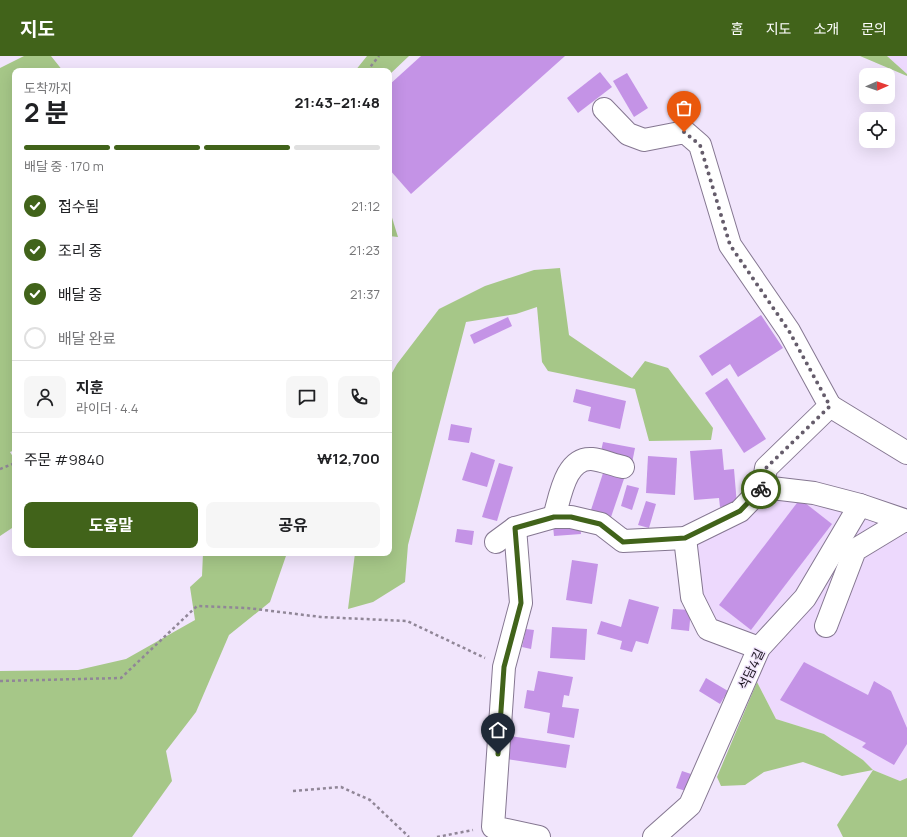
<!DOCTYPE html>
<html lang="ko">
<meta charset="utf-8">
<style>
:root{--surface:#fff;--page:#f6f6f6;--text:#202124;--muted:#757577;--line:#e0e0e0;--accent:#41631a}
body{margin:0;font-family:Manrope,"Noto Sans KR",sans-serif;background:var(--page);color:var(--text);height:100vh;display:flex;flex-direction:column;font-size:15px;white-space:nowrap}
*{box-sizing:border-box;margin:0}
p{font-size:13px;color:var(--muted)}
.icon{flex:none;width:22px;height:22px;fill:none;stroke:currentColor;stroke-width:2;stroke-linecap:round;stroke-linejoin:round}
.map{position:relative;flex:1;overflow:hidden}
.drawer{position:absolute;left:12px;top:12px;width:380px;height:488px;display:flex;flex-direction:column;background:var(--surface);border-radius:8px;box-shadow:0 4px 16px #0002}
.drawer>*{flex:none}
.needle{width:26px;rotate:88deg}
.fabs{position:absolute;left:859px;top:12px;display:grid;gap:8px}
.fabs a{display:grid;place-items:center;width:36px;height:36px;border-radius:8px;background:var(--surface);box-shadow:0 4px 16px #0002;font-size:20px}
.pin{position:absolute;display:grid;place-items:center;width:34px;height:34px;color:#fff;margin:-41px -17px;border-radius:50% 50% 50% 0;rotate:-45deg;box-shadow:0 0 4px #0007}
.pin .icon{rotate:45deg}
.courier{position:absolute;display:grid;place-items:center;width:40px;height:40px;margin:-20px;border:3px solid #41631a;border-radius:50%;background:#fff;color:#222;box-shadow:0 1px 5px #0007}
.headline em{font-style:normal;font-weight:700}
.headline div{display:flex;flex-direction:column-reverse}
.headline{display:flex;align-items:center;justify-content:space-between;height:68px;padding:0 12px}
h1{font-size:26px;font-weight:700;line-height:30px}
.bar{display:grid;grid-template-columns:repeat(4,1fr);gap:6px 4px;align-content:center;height:48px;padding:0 12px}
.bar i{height:5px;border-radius:3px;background:var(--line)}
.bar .selected{background:var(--accent)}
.bar p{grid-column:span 4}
.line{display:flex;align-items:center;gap:10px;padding:0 12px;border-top:1px solid var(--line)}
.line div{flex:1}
.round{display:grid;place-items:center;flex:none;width:42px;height:42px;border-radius:8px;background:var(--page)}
ol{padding:0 12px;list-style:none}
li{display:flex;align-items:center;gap:12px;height:44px}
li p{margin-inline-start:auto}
li .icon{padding:4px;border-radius:50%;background:var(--accent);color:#fff;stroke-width:4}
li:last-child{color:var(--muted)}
li i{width:22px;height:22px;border:2px solid var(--line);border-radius:50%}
.action{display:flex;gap:8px;margin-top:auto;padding:8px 12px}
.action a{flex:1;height:46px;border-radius:8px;background:var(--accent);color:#fff;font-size:16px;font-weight:700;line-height:46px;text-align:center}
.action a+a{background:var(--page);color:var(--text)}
header{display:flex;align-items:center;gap:24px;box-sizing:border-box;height:56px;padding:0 20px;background:var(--accent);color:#fff}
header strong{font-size:19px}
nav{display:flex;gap:22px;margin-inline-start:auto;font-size:14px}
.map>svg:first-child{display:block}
.built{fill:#edd9fd}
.green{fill:#a6c788}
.building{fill:#c493e6}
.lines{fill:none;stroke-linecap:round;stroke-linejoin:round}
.minor-casing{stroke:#857791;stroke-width:24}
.path{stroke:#908697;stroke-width:2.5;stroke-dasharray:3 3;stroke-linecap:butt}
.minor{stroke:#fff;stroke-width:22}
.done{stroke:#655c6b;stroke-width:4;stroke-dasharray:0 7.2}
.route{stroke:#41631a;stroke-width:5}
.labels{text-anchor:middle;stroke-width:3;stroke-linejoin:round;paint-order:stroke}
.street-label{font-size:13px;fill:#19131d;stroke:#f1e5fc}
</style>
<header>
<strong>지도</strong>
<nav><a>홈</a><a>지도</a><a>소개</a><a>문의</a></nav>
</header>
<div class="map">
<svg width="907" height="781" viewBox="0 0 907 781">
<rect width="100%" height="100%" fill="#f1e5fc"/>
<!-- built -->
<g class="built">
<path d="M887,0H907V18Z"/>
<path d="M773,420L907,454V722L900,725L873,714L863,704L824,678L776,663L757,626L756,584L714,569L686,544L683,476Z"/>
</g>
<!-- green -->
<g class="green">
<path d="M24,0H51L63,15H15V394L10,396L15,404V470L0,480V12Z"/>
<path d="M367,0H409L389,19V15H355Z"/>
<path d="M860,0H887L907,18V20Z"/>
<path d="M389,152L398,181L389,180Z"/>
<path d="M560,212L569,279L632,322L645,305L668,312L713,372L711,384L649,385L635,333L548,315L542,306L537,251L516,258L466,266L408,489L405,526L373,546L348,553L355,497H389V322L397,308L439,253L485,230L534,214Z"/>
<path d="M203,497H287L270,546L229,579L196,656L166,695L172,725L132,781H0V615L78,614L126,603L195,564L190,531L202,520Z"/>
<path d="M757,626L776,663L824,678L863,704L873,714L900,725L907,722V781H843L837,769L873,714L842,720L803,706L764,716L745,729L721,730L717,721Z"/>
</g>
<!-- building -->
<g class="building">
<path d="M421,0H565L411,138L389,113V29Z"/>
<path d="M600,16L612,31L578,57L567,42Z"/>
<path d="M627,17L648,52L634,61L613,25Z"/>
<path d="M761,259L783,292L738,321L730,308L712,320L699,300Z"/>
<path d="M508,261L512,270L474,288L470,279Z"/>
<path d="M727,322L766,383L744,397L705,337Z"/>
<path d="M576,333L626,345L620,373L588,365L591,351L573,346Z"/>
<path d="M451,368L472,372L469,387L448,384Z"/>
<path d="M603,386L635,392L632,407L600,400Z"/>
<path d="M722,393L724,414L734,413L737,449L720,451L719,442L694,444L690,395Z"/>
<path d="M471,396L495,404L487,431L462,424Z"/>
<path d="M648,400L677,402L675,439L646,437Z"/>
<path d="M499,407L513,411L497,465L482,461Z"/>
<path d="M605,411L626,417L610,464L590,457Z"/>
<path d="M627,429L639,432L632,454L621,450Z"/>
<path d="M800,443L832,468L751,574L719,549Z"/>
<path d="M646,445L656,448L649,472L638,469Z"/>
<path d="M580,468L581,478L554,480L553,470Z"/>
<path d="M457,473L474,475L472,489L455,486Z"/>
<path d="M572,504L598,508L592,548L566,544Z"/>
<path d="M629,543L659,551L648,588L636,585L632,596L620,593L622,585L597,578L601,565L621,571Z"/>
<path d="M673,553L691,554L689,575L671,573Z"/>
<path d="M552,571L587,573L585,604L550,602Z"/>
<path d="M526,573L534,574L531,593L522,591Z"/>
<path d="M804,606L868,639L874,625L891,635L907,672V688L894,709L862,691L866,687L780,644Z"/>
<path d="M538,615L573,621L569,640L564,639L562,651L579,653L574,682L547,677L550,657L524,652L527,634L534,635Z"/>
<path d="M706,622L728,635L720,648L699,635Z"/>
<path d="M510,680L570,689L566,712L507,703Z"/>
<path d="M682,715L691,718L686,735L676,732Z"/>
</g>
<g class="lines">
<defs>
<g id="minor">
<path d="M604,53L628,78L644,84L685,76L700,89L730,189L789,275L830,350L766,412L763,431"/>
<path d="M830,350L907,397"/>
<path d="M554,461C560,442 565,401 592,403C602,404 613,409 623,411"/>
<path d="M515,472L521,547L504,611L493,771L539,781"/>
<path d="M685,482L692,541L708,573L759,592"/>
<path d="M496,486L515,472L554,461H571L601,468L623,485L685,482L740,455L763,431L814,437L860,449L907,465"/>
<path d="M826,570L855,494L903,465"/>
<path d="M654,781L690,749L759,592L805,542L860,449"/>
</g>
</defs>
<!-- minor casing -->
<use href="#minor" class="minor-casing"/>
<!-- path -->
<g class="path">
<path d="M367,15L379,0"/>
<path d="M0,413L15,407"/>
<path d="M0,625L121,622L197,550L247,552L321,561L407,565L485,602"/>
<path d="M293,735L341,731L370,744L409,781"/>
<path d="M437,781L473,774"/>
</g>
<!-- minor -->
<use href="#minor" class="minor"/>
</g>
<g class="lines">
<!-- done -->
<path class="done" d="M684,76L700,89L730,189L789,275L830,350L766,412L761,433"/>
<!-- route -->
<path class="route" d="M498,698L504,611L521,547L515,472L554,461H571L600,468L623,486L685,482L740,455L761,433"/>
</g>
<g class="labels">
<!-- street labels -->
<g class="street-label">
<text transform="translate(751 613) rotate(-64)" y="5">석담4길</text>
</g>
</g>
</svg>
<div class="fabs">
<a><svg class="needle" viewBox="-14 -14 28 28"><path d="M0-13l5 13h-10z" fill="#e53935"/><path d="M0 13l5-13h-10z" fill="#757577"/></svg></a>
<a><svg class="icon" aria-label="locate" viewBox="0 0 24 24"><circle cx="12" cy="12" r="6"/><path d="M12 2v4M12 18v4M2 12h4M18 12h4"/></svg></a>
</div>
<div class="pin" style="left:684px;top:76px;background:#ea580c"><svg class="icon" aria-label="bag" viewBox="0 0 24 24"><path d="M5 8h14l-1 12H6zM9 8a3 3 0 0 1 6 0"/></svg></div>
<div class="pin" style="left:498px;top:698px;background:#1f2937"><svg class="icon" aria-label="home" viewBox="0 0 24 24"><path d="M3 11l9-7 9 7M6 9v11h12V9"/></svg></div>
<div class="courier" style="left:761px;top:433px"><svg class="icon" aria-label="bike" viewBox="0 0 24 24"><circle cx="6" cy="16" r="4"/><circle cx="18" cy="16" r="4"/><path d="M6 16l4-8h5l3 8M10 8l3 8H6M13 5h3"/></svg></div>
<section class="drawer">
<div class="headline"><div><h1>2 분</h1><p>도착까지</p></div><em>21:43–21:48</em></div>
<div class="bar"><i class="selected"></i><i class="selected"></i><i class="selected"></i><i></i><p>배달 중 · 170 m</p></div>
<ol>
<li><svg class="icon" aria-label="check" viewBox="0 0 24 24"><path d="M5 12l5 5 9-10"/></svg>접수됨<p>21:12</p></li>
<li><svg class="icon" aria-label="check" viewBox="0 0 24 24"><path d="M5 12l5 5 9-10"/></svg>조리 중<p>21:23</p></li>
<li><svg class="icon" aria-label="check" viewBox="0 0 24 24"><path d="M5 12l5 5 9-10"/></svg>배달 중<p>21:37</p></li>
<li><i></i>배달 완료</li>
</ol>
<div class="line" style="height:72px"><a class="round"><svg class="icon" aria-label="person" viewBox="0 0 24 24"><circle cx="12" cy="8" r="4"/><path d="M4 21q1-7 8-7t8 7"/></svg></a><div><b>지훈</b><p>라이더 · 4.4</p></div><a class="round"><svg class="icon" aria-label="chat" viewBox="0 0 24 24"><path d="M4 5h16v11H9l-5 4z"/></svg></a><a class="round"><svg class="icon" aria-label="phone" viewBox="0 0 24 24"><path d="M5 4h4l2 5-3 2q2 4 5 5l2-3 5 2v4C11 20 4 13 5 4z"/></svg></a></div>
<div class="line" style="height:52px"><div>주문 #9840</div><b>₩12,700</b></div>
<div class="action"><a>도움말</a><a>공유</a></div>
</section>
</div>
